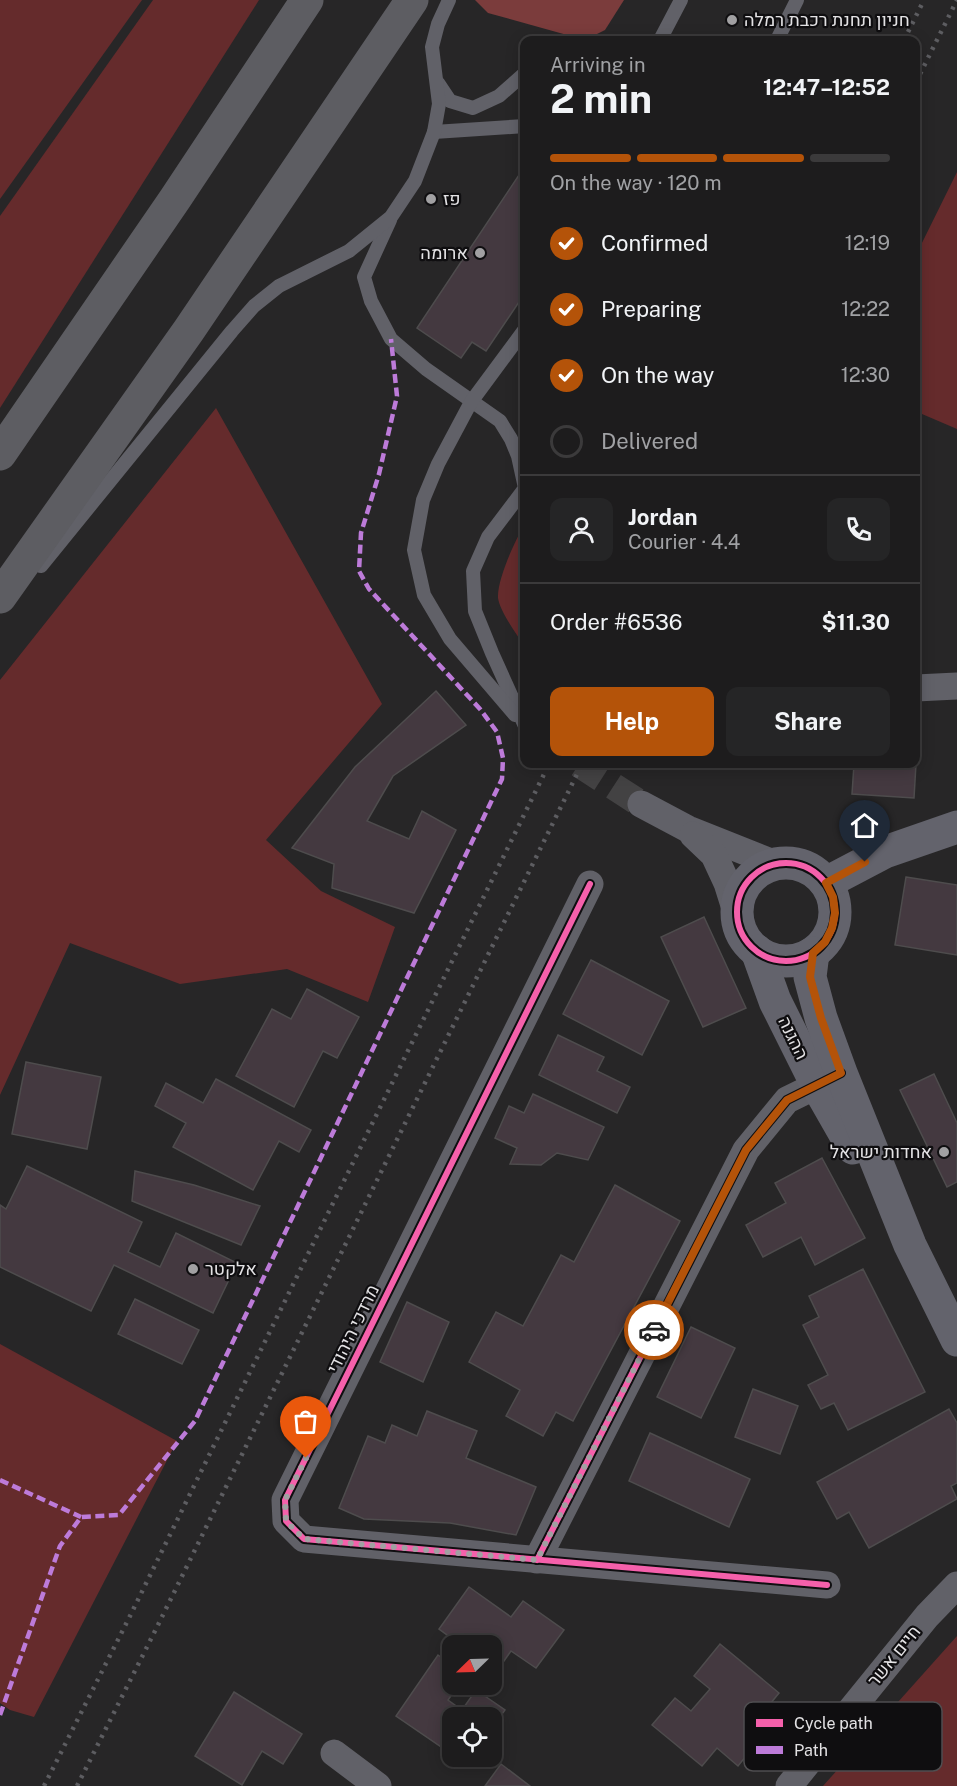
<!DOCTYPE html>
<meta charset="utf-8">
<style>
:root{--surface:#1d1c1d;--page:#252526;--text:#f1f3f6;--muted:#a0a1a4;--line:#3b3a3b;--accent:#b45309}
body{margin:0;font-family:"Public Sans",Heebo,sans-serif;background:var(--page);color:var(--text);height:100vh;display:flex;flex-direction:column;font-size:22px;white-space:nowrap}
*{box-sizing:border-box;margin:0}
p{font-size:20px;color:var(--muted)}
.icon{flex:none;width:33px;height:33px;fill:none;stroke:currentColor;stroke-width:2;stroke-linecap:round;stroke-linejoin:round}
.map{position:relative;flex:1;overflow:hidden}
.drawer{position:absolute;left:520px;top:36px;width:400px;height:732px;display:flex;flex-direction:column;background:var(--surface);border-radius:12px;box-shadow:0 3px 15px #0003,0 0 0 2px var(--line)}
.drawer>*{flex:none}
.needle{width:39px;rotate:247deg}
.tools{position:absolute;left:442px;top:1635px;display:grid;gap:12px}
.tools a{display:grid;place-items:center;width:60px;height:60px;border-radius:12px;background:var(--surface);box-shadow:0 3px 15px #0003,0 0 0 2px var(--line);font-size:30px}
.pin{position:absolute;display:grid;place-items:center;width:51px;height:51px;color:#fff;margin:-62px -26px;border-radius:50% 50% 50% 0;rotate:-45deg;box-shadow:0 0 6px #0007}
.pin .icon{rotate:45deg}
.courier{position:absolute;display:grid;place-items:center;width:60px;height:60px;margin:-30px;border:4px solid #b45309;border-radius:50%;background:#fff;color:#222;box-shadow:0 2px 8px #0007}
.head em{font-style:normal;font-weight:700}
.head div{display:flex;flex-direction:column-reverse}
.head{display:flex;align-items:center;justify-content:space-between;height:102px;padding:0 30px}
h1{font-size:39px;font-weight:700;line-height:45px}
.bar{display:grid;grid-template-columns:repeat(4,1fr);gap:9px 6px;align-content:center;height:72px;padding:0 30px}
.bar i{height:8px;border-radius:4px;background:var(--line)}
.bar .active{background:var(--accent)}
.bar p{grid-column:span 4}
.line{display:flex;align-items:center;gap:15px;padding:0 30px;border-top:2px solid var(--line)}
.line div{flex:1}
.round{display:grid;place-items:center;flex:none;width:63px;height:63px;border-radius:12px;background:var(--page)}
ol{padding:0 30px;list-style:none}
li{display:flex;align-items:center;gap:18px;height:66px}
li p{margin-inline-start:auto}
li .icon{padding:6px;border-radius:50%;background:var(--accent);color:#fff;stroke-width:4}
li:last-child{color:var(--muted)}
li i{width:33px;height:33px;border:3px solid var(--line);border-radius:50%}
.action{display:flex;gap:12px;margin-top:auto;padding:12px 30px}
.action a{flex:1;height:69px;border-radius:12px;background:var(--accent);color:#fff;font-size:24px;font-weight:700;line-height:69px;text-align:center}
.action a+a{background:var(--page);color:var(--text)}
.map>svg:first-child{display:block}
.green{fill:#652b2c}
.forest{fill:#7b3c3c}
.building{fill:#443940;stroke:#4e4c4d;stroke-width:1.5}
.lines{fill:none;stroke-linecap:round;stroke-linejoin:round}
.street-tunnel{stroke:#434243;stroke-width:27;stroke-dasharray:27 14;stroke-linecap:butt}
.lane{stroke:#616168;stroke-width:14}
.street{stroke:#616168;stroke-width:27}
.secondary{stroke:#63636c;stroke-width:33}
.highway{stroke:#5d5d62;stroke-width:33}
.rail{stroke:#5d5d61;stroke-width:4.5;stroke-dasharray:3 6;stroke-linecap:butt}
.quiet{stroke:#bd7bd9;stroke-width:4.5;stroke-dasharray:9 4.5;stroke-linecap:butt}
.cycleway-casing{stroke:#0f0e10;stroke-width:10}
.cycleway{stroke:#f560ab;stroke-width:6}
.done{stroke:#a1a0a2;stroke-width:6;stroke-dasharray:0 10.8}
.route{stroke:#b45309;stroke-width:8}
.poi-dot{fill:#a1a0a2;stroke:#0f0e10;stroke-width:2}
.labels{text-anchor:middle;stroke-width:4.5;stroke-linejoin:round;paint-order:stroke}
.poi-label{font-size:18px;fill:#e3e2e4;stroke:#0f0e10;text-anchor:start}
.street-label{font-size:18px;fill:#e3e2e4;stroke:#0f0e10}
.key{fill:#0f0e10;stroke:#4f4e50;stroke-width:1.5}
.key-label{font-size:16px;fill:#e3e2e4}
</style>
<div class="map">
<svg width="957" height="1786" viewBox="0 0 957 1786">
<rect width="100%" height="100%" fill="#272627"/>
<!-- green -->
<g class="green">
<path d="M0,0H142L0,199Z"/>
<path d="M153,0H259L0,408V216Z"/>
<path d="M957,172V429L922,414L917,433V253Z"/>
<path d="M216,408L382,704L266,840L321,891L395,927L368,1002L287,969L180,984L70,943L0,1095V680Z"/>
<path d="M525,524V647C518,636 500,612 498,598C497,580 515,540 525,524Z"/>
<path d="M0,1344L177,1441L34,1717L10,1710L0,1703Z"/>
<path d="M957,1636V1786H823Z"/>
</g>
<!-- forest -->
<path class="forest" d="M475,0H624L605,30L585,40L488,13Z"/>
<!-- building -->
<g class="building">
<path d="M525,166V293L486,351L472,342L461,358L417,328Z"/>
<path d="M436,691L466,725L393,776L367,821L409,839L422,811L456,830L414,913L332,888L334,864L292,848L355,767Z"/>
<path d="M854,764H916L914,798L852,794Z"/>
<path d="M906,877L957,885V955L895,945Z"/>
<path d="M704,917L746,1008L703,1027L661,937Z"/>
<path d="M591,960L669,1001L642,1055L563,1014Z"/>
<path d="M307,989L359,1017L337,1058L323,1051L294,1107L236,1076L272,1009L291,1019Z"/>
<path d="M558,1035L604,1057L597,1071L630,1087L617,1113L539,1075Z"/>
<path d="M26,1062L101,1077L87,1149L12,1134Z"/>
<path d="M934,1074L957,1123V1182L947,1187L900,1090Z"/>
<path d="M216,1079L311,1130L299,1152L279,1141L253,1190L173,1147L186,1123L155,1106L166,1083L203,1103Z"/>
<path d="M533,1094L604,1127L588,1160L557,1153L541,1165L510,1164L517,1148L495,1138L509,1106L524,1113Z"/>
<path d="M822,1158L865,1238L815,1265L801,1237L763,1257L746,1225L786,1203L775,1183Z"/>
<path d="M27,1166L142,1222L128,1252L160,1267L176,1233L237,1263L213,1313L114,1265L91,1311L0,1267V1205L6,1209Z"/>
<path d="M135,1171L194,1185L260,1206L241,1245L132,1201Z"/>
<path d="M615,1185L680,1221L573,1421L556,1412L543,1436L506,1416L520,1390L469,1362L496,1312L523,1326L561,1255L574,1262Z"/>
<path d="M863,1269L925,1392L848,1430L834,1403L821,1409L808,1385L828,1375L803,1325L819,1317L809,1296Z"/>
<path d="M135,1299L199,1330L182,1364L118,1334Z"/>
<path d="M407,1302L449,1322L423,1382L380,1362Z"/>
<path d="M691,1327L735,1348L701,1418L657,1397Z"/>
<path d="M753,1389L798,1406L780,1454L735,1437Z"/>
<path d="M949,1409L957,1423V1483L951,1486L957,1499L869,1548L849,1512L837,1519L817,1482Z"/>
<path d="M427,1411L477,1431L466,1458L536,1487L516,1535L450,1523L364,1519L339,1508L368,1436L385,1443L392,1425L417,1436Z"/>
<path d="M650,1433L750,1479L729,1527L629,1481Z"/>
<path d="M469,1587L511,1617L523,1601L564,1630L536,1668L511,1651L497,1671L492,1667V1646H462L439,1629Z"/>
<path d="M720,1644L779,1693L756,1721L768,1729L738,1766L717,1748L702,1766L652,1725L675,1698L691,1711L710,1689L694,1676Z"/>
<path d="M438,1655L453,1666V1684H459L448,1700L462,1710L476,1690L505,1710L492,1728V1718H453V1755L396,1716Z"/>
<path d="M234,1692L302,1734L283,1764L262,1751L242,1785L195,1756Z"/>
<path d="M501,1764L530,1786H485Z"/>
</g>
<g class="lines">
<!-- street-tunnel -->
<path class="street-tunnel" d="M579,764L641,804"/>
<!-- lane -->
<g class="lane">
<path d="M660,40L681,0"/>
<path d="M777,40L797,0"/>
<path d="M438,83L450,101L473,108L499,96L525,73"/>
<path d="M434,132L525,126"/>
<path d="M390,220L364,277L371,301L391,339L426,369L500,421L511,439L518,456L525,488L488,537L473,571L475,611L492,653L525,726"/>
<path d="M41,566L232,331L254,306L279,286L349,251L391,217L415,181L434,132L439,104L432,47L438,24L449,0"/>
<path d="M515,715L450,639L424,595L414,550L423,500L438,464L471,402L525,329"/>
</g>
<!-- street -->
<g class="street">
<path d="M916,688L957,686"/>
<path d="M641,804L688,829L776,864"/>
<path d="M693,835L714,855L727,883L738,918"/>
<path d="M590,884L285,1500L286,1521L304,1539L827,1585"/>
<path d="M537,1560L746,1150L787,1100L834,1077"/>
<path d="M334,1753L378,1786"/>
<path d="M789,1786L927,1616L957,1585"/>
</g>
<!-- secondary -->
<g class="secondary">
<circle cx="786" cy="912" r="49"/>
<path d="M826,883L885,852L957,827"/>
<path d="M757,951L775,1001L817,1085L853,1148"/>
<path d="M813,953L810,977L821,1018L841,1073L910,1245L957,1340"/>
</g>
<!-- highway -->
<g class="highway">
<path d="M0,454L175,199L307,0"/>
<path d="M0,597L189,330L412,0"/>
</g>
<!-- rail -->
<g class="rail">
<path d="M904,40L924,0"/>
<path d="M916,82L957,0"/>
<path d="M44,1786L130,1616L549,764"/>
<path d="M77,1786L156,1629L582,764"/>
</g>
<!-- quiet -->
<g class="quiet">
<path d="M0,1480L81,1517"/>
<path d="M0,1715L60,1546L81,1517L119,1515L195,1421L502,779L503,758L497,732L480,709L369,589L359,571L361,533L379,474L397,396L391,339"/>
</g>
<defs>
<g id="cycleway">
<circle cx="786" cy="912" r="49"/>
<path d="M590,884L285,1500L286,1521L304,1539L827,1585"/>
<path d="M537,1560L746,1150L787,1100L841,1073"/>
</g>
</defs>
<!-- cycleway casing -->
<use href="#cycleway" class="cycleway-casing"/>
<!-- cycleway -->
<use href="#cycleway" class="cycleway"/>
</g>
<g class="lines">
<!-- done -->
<path class="done" d="M306,1458L285,1500L286,1521L304,1539L537,1560L654,1330"/>
<!-- route -->
<path class="route" d="M654,1330L746,1150L787,1100L841,1073L821,1018L810,977L813,953L825,942L832,928L835,913L833,897L826,883L865,862"/>
</g>
<!-- markers -->
<g class="poi-dot">
<circle cx="732" cy="20" r="6"/>
<circle cx="431" cy="199" r="6"/>
<circle cx="480" cy="253" r="6"/>
<circle cx="944" cy="1152" r="6"/>
<circle cx="193" cy="1269" r="6"/>
</g>
<g class="labels">
<!-- poi labels -->
<g class="poi-label">
<text x="744" y="26">חניון תחנת רכבת רמלה</text>
<text x="443" y="205">פז</text>
<text x="468" y="259" text-anchor="end">ארומה</text>
<text x="932" y="1158" text-anchor="end">אחדות ישראל</text>
<text x="205" y="1275">אלקטר</text>
</g>
<!-- street labels -->
<g class="street-label">
<text transform="translate(793 1038) rotate(64)" y="6">ההגנה</text>
<text transform="translate(353 1329) rotate(-64)" y="6">מרדכי היהודי</text>
<text transform="translate(894 1656) rotate(-51)" y="6">חיים אשר</text>
</g>
</g>
<!-- legend -->
<rect x="744" y="1702" width="198" height="69" rx="9" class="key"/>
<rect x="756" y="1719" width="27" height="8" fill="#f560ab"/>
<rect x="756" y="1746" width="27" height="8" fill="#bd7bd9"/>
<g class="key-label">
<text x="794" y="1729">Cycle path</text>
<text x="794" y="1756">Path</text>
</g>
</svg>
<div class="tools">
<a><svg class="needle" viewBox="-14 -14 28 28"><path d="M0-13l5 13h-10z" fill="#e53935"/><path d="M0 13l5-13h-10z" fill="#a0a1a4"/></svg></a>
<a><svg class="icon" aria-label="locate" viewBox="0 0 24 24"><circle cx="12" cy="12" r="6"/><path d="M12 2v4M12 18v4M2 12h4M18 12h4"/></svg></a>
</div>
<div class="pin" style="left:306px;top:1458px;background:#ea580c"><svg class="icon" aria-label="bag" viewBox="0 0 24 24"><path d="M5 8h14l-1 12H6zM9 8a3 3 0 0 1 6 0"/></svg></div>
<div class="pin" style="left:865px;top:862px;background:#1f2937"><svg class="icon" aria-label="home" viewBox="0 0 24 24"><path d="M3 11l9-7 9 7M6 9v11h12V9"/></svg></div>
<div class="courier" style="left:654px;top:1330px"><svg class="icon" aria-label="car" viewBox="0 0 24 24"><path d="M5 17H2v-5l4-1 3-4h7l3 4 3 1v5h-3M9 17h6M6 11h13"/><circle cx="7" cy="17" r="2"/><circle cx="17" cy="17" r="2"/></svg></div>
<section class="drawer">
<div class="head"><div><h1>2 min</h1><p>Arriving in</p></div><em>12:47–12:52</em></div>
<div class="bar"><i class="active"></i><i class="active"></i><i class="active"></i><i></i><p>On the way · 120 m</p></div>
<ol>
<li><svg class="icon" aria-label="check" viewBox="0 0 24 24"><path d="M5 12l5 5 9-10"/></svg>Confirmed<p>12:19</p></li>
<li><svg class="icon" aria-label="check" viewBox="0 0 24 24"><path d="M5 12l5 5 9-10"/></svg>Preparing<p>12:22</p></li>
<li><svg class="icon" aria-label="check" viewBox="0 0 24 24"><path d="M5 12l5 5 9-10"/></svg>On the way<p>12:30</p></li>
<li><i></i>Delivered</li>
</ol>
<div class="line" style="height:108px"><a class="round"><svg class="icon" aria-label="person" viewBox="0 0 24 24"><circle cx="12" cy="8" r="4"/><path d="M4 21q1-7 8-7t8 7"/></svg></a><div><b>Jordan</b><p>Courier · 4.4</p></div><a class="round"><svg class="icon" aria-label="phone" viewBox="0 0 24 24"><path d="M5 4h4l2 5-3 2q2 4 5 5l2-3 5 2v4C11 20 4 13 5 4z"/></svg></a></div>
<div class="line" style="height:78px"><div>Order #6536</div><b>$11.30</b></div>
<div class="action"><a>Help</a><a>Share</a></div>
</section>
</div>
